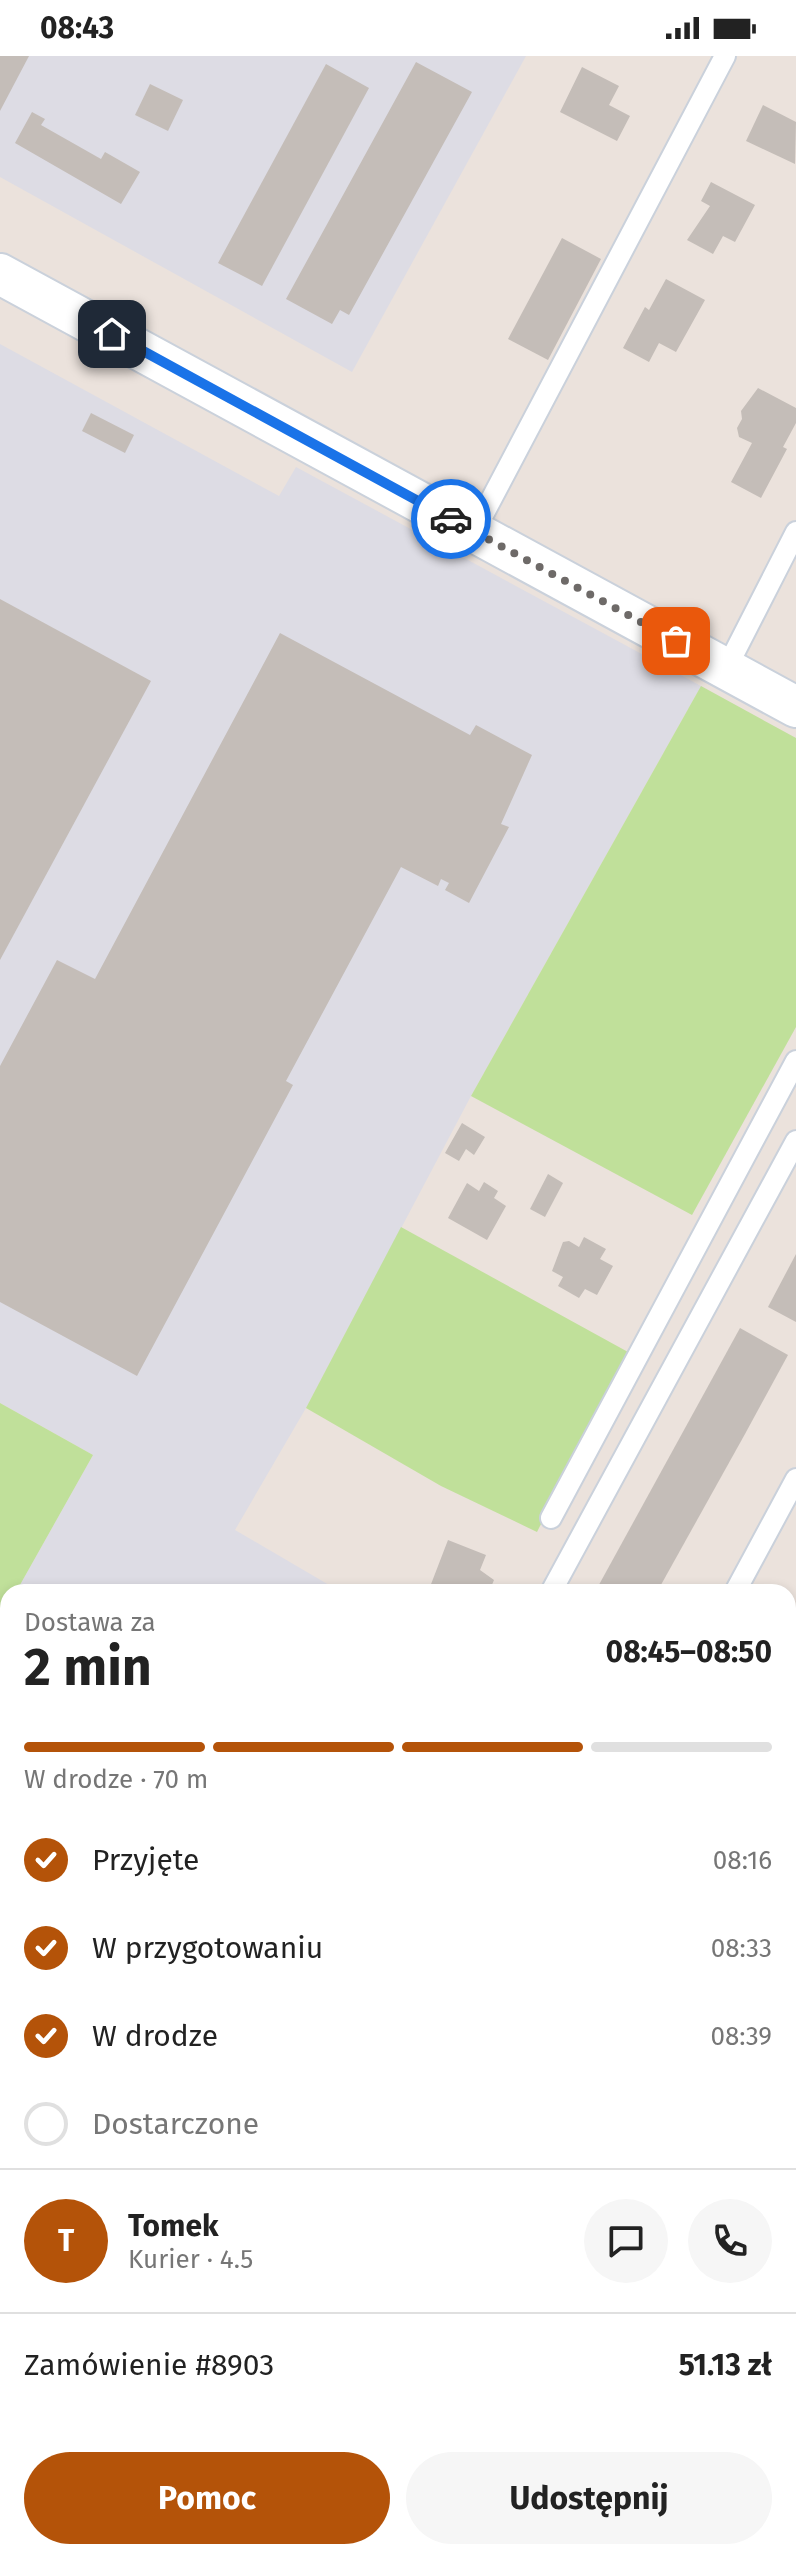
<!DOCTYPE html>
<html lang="pl">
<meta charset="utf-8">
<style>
:root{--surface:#fff;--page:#f6f6f6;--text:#222;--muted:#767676;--line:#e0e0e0;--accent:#b45309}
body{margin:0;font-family:"Fira Sans",sans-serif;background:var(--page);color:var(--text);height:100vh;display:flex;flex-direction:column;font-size:30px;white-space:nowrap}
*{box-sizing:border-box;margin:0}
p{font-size:26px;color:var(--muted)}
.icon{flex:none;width:44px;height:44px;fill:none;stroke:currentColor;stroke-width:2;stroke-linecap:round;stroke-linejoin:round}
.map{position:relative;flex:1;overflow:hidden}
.sheet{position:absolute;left:0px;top:1528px;width:796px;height:976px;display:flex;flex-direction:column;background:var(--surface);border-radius:24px 24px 0 0;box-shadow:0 4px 12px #0003}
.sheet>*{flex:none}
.pin{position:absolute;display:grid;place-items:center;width:68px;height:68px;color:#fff;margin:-34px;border-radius:16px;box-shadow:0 4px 12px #0006}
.courier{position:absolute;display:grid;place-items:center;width:80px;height:80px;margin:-40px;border:6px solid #1a73e8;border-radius:50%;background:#fff;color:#222;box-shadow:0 2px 10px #0007}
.overview em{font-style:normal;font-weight:700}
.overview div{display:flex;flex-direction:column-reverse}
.overview{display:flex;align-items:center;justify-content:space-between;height:136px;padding:0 24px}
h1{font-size:52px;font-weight:700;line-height:60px}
.bar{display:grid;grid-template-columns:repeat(4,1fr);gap:12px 8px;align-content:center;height:96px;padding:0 24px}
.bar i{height:10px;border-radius:6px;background:var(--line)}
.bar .current{background:var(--accent)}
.bar p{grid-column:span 4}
.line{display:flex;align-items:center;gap:20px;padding:0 24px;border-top:2px solid var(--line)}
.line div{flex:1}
.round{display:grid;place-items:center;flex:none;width:84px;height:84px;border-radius:42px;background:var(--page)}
ol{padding:0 24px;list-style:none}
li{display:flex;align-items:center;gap:24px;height:88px}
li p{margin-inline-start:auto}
li .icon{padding:8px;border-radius:50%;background:var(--accent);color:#fff;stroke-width:4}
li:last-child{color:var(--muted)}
li i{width:44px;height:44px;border:4px solid var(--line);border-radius:50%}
.primary-button{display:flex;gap:16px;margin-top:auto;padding:16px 24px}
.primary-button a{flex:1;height:92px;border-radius:48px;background:var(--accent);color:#fff;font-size:32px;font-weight:700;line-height:92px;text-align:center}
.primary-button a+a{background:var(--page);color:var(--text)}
.status{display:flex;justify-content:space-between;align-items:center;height:56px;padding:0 40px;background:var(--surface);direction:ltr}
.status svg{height:22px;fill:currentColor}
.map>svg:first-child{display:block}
.industrial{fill:#dddce4}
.green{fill:#c0e09a}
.cemetery{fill:#cad4b4}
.building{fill:#c4bdb8}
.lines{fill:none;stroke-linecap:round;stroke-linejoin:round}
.service-casing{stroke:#cad1db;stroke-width:24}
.minor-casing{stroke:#cad1db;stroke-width:44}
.service{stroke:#fff;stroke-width:20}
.minor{stroke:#fff;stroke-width:40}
.done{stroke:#6e6a68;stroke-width:8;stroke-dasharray:0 14.4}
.route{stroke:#1a73e8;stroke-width:10}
</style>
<div class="status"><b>08:43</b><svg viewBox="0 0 49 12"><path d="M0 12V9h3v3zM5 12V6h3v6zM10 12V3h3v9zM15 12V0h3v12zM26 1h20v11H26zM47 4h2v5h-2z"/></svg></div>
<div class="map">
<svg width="796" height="2504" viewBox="0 0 796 2504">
<rect width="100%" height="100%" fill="#ebe2dc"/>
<!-- industrial -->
<g class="industrial">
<path d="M0,0H526L352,316L0,121Z"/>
<path d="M0,288L279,440L296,411L701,630L471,1040L306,1352L235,1474L341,1536H16L93,1399L0,1347Z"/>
</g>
<!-- green -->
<g class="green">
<path d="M701,630L796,682V971L692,1159L471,1040Z"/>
<path d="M401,1171L628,1296L537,1476L441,1430L306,1352Z"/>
<path d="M0,1347L93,1399L16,1536H8V2478L0,2484Z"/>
<path d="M788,2235L796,2240V2468H788Z"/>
</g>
<!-- cemetery -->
<path class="cemetery" d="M679,2496H756L757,2504H353Z"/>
<!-- building -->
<g class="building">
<path d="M0,0H29L0,55Z"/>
<path d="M416,6L472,36L349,259L340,254L332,268L286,243Z"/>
<path d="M326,8L369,32L262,230L218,207Z"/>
<path d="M582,11L619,30L609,49L630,60L617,85L560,56Z"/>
<path d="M150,28L183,44L168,75L135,59Z"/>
<path d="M763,49L796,66L795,108L746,85Z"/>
<path d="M32,56L45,63L41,69L101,103L105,96L140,116L121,148L15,87Z"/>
<path d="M711,126L755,149L735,186L723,180L713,198L687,184L710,150L701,145Z"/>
<path d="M562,182L601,203L548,304L508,283Z"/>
<path d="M666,223L705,244L676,296L659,287L649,306L623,292L645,251L649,254Z"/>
<path d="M758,332L796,352V367L783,391L787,393L761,442L731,426L752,387L739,381L737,372L742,363L741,355Z"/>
<path d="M91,357L134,379L125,397L82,375Z"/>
<path d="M0,543L151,625L0,904Z"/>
<path d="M280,577L470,679L476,669L532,699L501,768L509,771L469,847L445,834L449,827L441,823L438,830L401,811L286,1025L293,1029L137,1320L0,1246V1010L57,904L95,923Z"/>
<path d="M462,1067L485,1081L474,1099L466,1093L459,1105L445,1097Z"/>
<path d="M548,1118L563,1127L545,1161L530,1153Z"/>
<path d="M484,1126L498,1135L494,1142L506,1150L487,1184L448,1162L467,1127L479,1135Z"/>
<path d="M584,1181L606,1193L600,1203L613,1210L597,1239L585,1233L579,1242L558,1230L563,1221L552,1215L563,1186L569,1185L579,1191Z"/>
<path d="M796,1198V1266L768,1251Z"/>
<path d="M740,1272L788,1299L745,1378L657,1536H595Z"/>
<path d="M448,1484L486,1499L480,1514L494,1524L489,1536H428Z"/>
<path d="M788,1635L796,1639V1660L788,1656Z"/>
<path d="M796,1862V1900L788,1896V1877Z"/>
</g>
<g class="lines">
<defs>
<g id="service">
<path d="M474,476L725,0"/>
<path d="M726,613L796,476"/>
<path d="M551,1462L796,1005"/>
<path d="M551,1536L796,1085"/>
<path d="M735,1536L796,1423"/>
<path d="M788,2086L796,2071"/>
</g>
<g id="minor">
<path d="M0,218L796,651"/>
<path d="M788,2479H796"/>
<path d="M0,2496H8"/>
</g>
</defs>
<!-- service casing -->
<use href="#service" class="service-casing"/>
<!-- minor casing -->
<use href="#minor" class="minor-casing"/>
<!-- service -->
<use href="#service" class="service"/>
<!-- minor -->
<use href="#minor" class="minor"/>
</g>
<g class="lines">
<!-- done -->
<path class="done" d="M451,463L676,585"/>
<!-- route -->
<path class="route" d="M112,278L451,463"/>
</g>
</svg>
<div class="pin" style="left:676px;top:585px;background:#ea580c"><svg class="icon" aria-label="bag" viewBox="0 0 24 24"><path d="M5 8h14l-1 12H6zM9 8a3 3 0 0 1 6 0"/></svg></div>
<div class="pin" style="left:112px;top:278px;background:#1f2937"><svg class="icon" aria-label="home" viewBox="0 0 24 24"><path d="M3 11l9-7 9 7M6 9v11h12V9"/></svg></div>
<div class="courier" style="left:451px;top:463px"><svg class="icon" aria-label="car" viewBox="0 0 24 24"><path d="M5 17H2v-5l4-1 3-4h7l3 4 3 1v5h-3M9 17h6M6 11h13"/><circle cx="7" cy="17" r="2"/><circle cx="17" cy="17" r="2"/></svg></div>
<section class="sheet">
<div class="overview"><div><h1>2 min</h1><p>Dostawa za</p></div><em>08:45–08:50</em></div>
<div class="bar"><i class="current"></i><i class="current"></i><i class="current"></i><i></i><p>W drodze · 70 m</p></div>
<ol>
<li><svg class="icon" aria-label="check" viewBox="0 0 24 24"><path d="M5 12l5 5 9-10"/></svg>Przyjęte<p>08:16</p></li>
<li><svg class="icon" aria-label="check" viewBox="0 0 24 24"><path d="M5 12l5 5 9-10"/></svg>W przygotowaniu<p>08:33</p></li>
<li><svg class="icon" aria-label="check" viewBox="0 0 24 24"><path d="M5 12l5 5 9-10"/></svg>W drodze<p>08:39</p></li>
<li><i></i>Dostarczone</li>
</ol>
<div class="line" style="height:144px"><b class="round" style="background:var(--accent);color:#fff">T</b><div><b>Tomek</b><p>Kurier · 4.5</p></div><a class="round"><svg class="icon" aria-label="chat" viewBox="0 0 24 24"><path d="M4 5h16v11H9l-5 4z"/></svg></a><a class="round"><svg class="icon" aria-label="phone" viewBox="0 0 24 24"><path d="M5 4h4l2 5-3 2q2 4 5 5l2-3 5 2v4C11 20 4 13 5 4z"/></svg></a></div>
<div class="line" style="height:104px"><div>Zamówienie #8903</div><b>51.13 zł</b></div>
<div class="primary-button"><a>Pomoc</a><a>Udostępnij</a></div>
</section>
</div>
